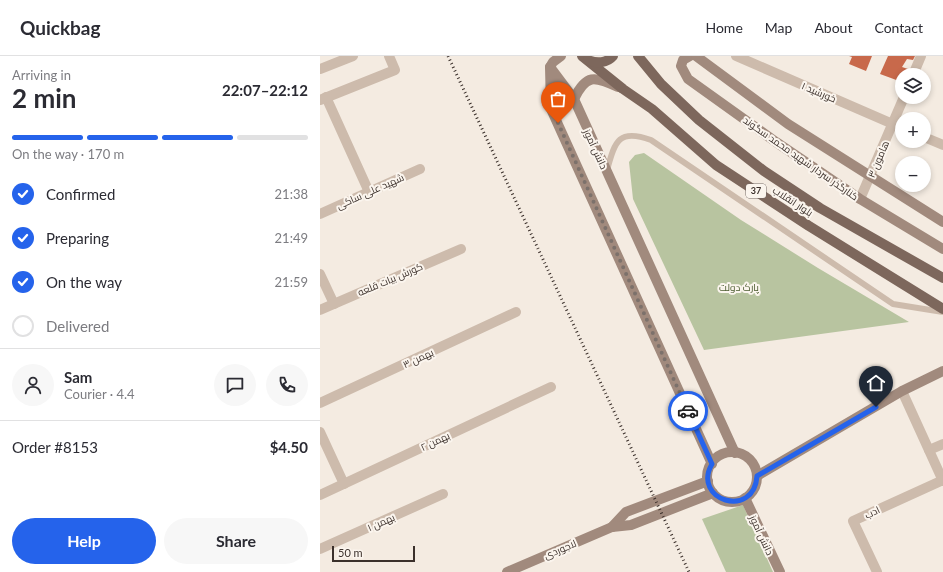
<!DOCTYPE html>
<meta charset="utf-8">
<style>
:root{--surface:#fff;--page:#f7f7f7;--text:#2b2b33;--muted:#7c7c81;--line:#e1e1e2;--accent:#2563eb}
body{margin:0;font-family:Lato,Cairo,sans-serif;background:var(--page);color:var(--text);height:100vh;display:flex;flex-direction:column;font-size:15px;white-space:nowrap}
*{box-sizing:border-box;margin:0}
p{font-size:13px;color:var(--muted)}
.icon{flex:none;width:22px;height:22px;fill:none;stroke:currentColor;stroke-width:2;stroke-linecap:round;stroke-linejoin:round}
.map{position:relative;flex:1;overflow:hidden}
.drawer{display:flex;flex-direction:column;background:var(--surface);width:320px}
.drawer>*{flex:none}
.controls{position:absolute;left:575px;top:12px;display:grid;gap:8px}
.controls a{display:grid;place-items:center;width:36px;height:36px;border-radius:50%;background:var(--surface);box-shadow:0 2px 6px #0003;font-size:20px}
.scale{position:absolute;left:12px;bottom:10px;width:83px;box-sizing:border-box;padding-left:4px;border:2px solid #3b302b;border-top:0;font-size:11px;line-height:14px;white-space:nowrap;color:#3b302b;-webkit-text-stroke:3px #fbf5ee;paint-order:stroke}
.pin{position:absolute;display:grid;place-items:center;width:34px;height:34px;color:#fff;margin:-41px -17px;border-radius:50% 50% 50% 0;rotate:-45deg;box-shadow:0 0 4px #0007}
.pin .icon{rotate:45deg}
.courier{position:absolute;display:grid;place-items:center;width:40px;height:40px;margin:-20px;border:3px solid #2563eb;border-radius:50%;background:#fff;color:#222;box-shadow:0 1px 5px #0007}
.overview em{font-style:normal;font-weight:700}
.overview div{display:flex;flex-direction:column-reverse}
.overview{display:flex;align-items:center;justify-content:space-between;height:68px;padding:0 12px}
h1{font-size:26px;font-weight:700;line-height:30px}
.bar{display:grid;grid-template-columns:repeat(4,1fr);gap:6px 4px;align-content:center;height:48px;padding:0 12px}
.bar i{height:5px;border-radius:3px;background:var(--line)}
.bar .active{background:var(--accent)}
.bar p{grid-column:span 4}
.line{display:flex;align-items:center;gap:10px;padding:0 12px;border-top:1px solid var(--line)}
.line div{flex:1}
.round{display:grid;place-items:center;flex:none;width:42px;height:42px;border-radius:21px;background:var(--page)}
ol{padding:0 12px;list-style:none}
li{display:flex;align-items:center;gap:12px;height:44px}
li p{margin-inline-start:auto}
li .icon{padding:4px;border-radius:50%;background:var(--accent);color:#fff;stroke-width:4}
li:last-child{color:var(--muted)}
li i{width:22px;height:22px;border:2px solid var(--line);border-radius:50%}
.cta{display:flex;gap:8px;margin-top:auto;padding:8px 12px}
.cta a{flex:1;height:46px;border-radius:24px;background:var(--accent);color:#fff;font-size:16px;font-weight:700;line-height:46px;text-align:center}
.cta a+a{background:var(--page);color:var(--text)}
header{display:flex;align-items:center;gap:24px;box-sizing:border-box;height:56px;padding:0 20px;background:var(--surface);border-bottom:1px solid var(--line)}
header strong{font-size:19px}
nav{display:flex;gap:22px;margin-inline-start:auto;font-size:14px}
main{display:flex;flex:1;min-height:0}
.map>svg:first-child{display:block}
.green{fill:#b8c4a0}
.building{fill:#c8694b}
.lines{fill:none;stroke-linecap:round;stroke-linejoin:round}
.lane{stroke:#cdbbac;stroke-width:6}
.street{stroke:#cdbbac;stroke-width:10}
.secondary{stroke:#a18a7d;stroke-width:10}
.primary{stroke:#7d675c;stroke-width:10}
.rail{stroke:#3b302b;stroke-width:3;stroke-dasharray:1 3;stroke-linecap:butt}
.done{stroke:#7c716b;stroke-width:4;stroke-dasharray:0 7.2}
.route{stroke:#2563eb;stroke-width:5}
.labels{text-anchor:middle;stroke-width:4;stroke-linejoin:round;paint-order:stroke}
.shield{fill:#fbf5ee;stroke:#756b66;stroke-width:1}
.shield-label{font-size:9px;font-weight:bold;fill:#3b302b}
.street-label{font-size:10px;fill:#3b302b;stroke:#fbf5ee}
.park-label{font-size:10px;fill:#4a5a2e;stroke:#fbf5ee}
</style>
<header>
<strong>Quickbag</strong>
<nav><a>Home</a><a>Map</a><a>About</a><a>Contact</a></nav>
</header>
<main>
<section class="drawer">
<div class="overview"><div><h1>2 min</h1><p>Arriving in</p></div><em>22:07–22:12</em></div>
<div class="bar"><i class="active"></i><i class="active"></i><i class="active"></i><i></i><p>On the way · 170 m</p></div>
<ol>
<li><svg class="icon" aria-label="check" viewBox="0 0 24 24"><path d="M5 12l5 5 9-10"/></svg>Confirmed<p>21:38</p></li>
<li><svg class="icon" aria-label="check" viewBox="0 0 24 24"><path d="M5 12l5 5 9-10"/></svg>Preparing<p>21:49</p></li>
<li><svg class="icon" aria-label="check" viewBox="0 0 24 24"><path d="M5 12l5 5 9-10"/></svg>On the way<p>21:59</p></li>
<li><i></i>Delivered</li>
</ol>
<div class="line" style="height:72px"><a class="round"><svg class="icon" aria-label="person" viewBox="0 0 24 24"><circle cx="12" cy="8" r="4"/><path d="M4 21q1-7 8-7t8 7"/></svg></a><div><b>Sam</b><p>Courier · 4.4</p></div><a class="round"><svg class="icon" aria-label="chat" viewBox="0 0 24 24"><path d="M4 5h16v11H9l-5 4z"/></svg></a><a class="round"><svg class="icon" aria-label="phone" viewBox="0 0 24 24"><path d="M5 4h4l2 5-3 2q2 4 5 5l2-3 5 2v4C11 20 4 13 5 4z"/></svg></a></div>
<div class="line" style="height:52px"><div>Order #8153</div><b>$4.50</b></div>
<div class="cta"><a>Help</a><a>Share</a></div>
</section>
<div class="map">
<svg width="623" height="516" viewBox="0 0 623 516">
<rect width="100%" height="100%" fill="#f4ebe1"/>
<!-- green -->
<g class="green">
<path d="M324,97L421,164L498,212L589,266L384,294L313,143L309,106L315,99Z"/>
<path d="M423,449L453,516H406L382,463Z"/>
</g>
<!-- building -->
<g class="building">
<path d="M529,0H552L546,15L529,8L532,1Z"/>
<path d="M568,0H595L593,4L587,3L582,11L588,13L586,19H581L579,25L560,18Z"/>
</g>
<g class="lines">
<!-- lane -->
<path class="lane" d="M287,114C295,86 298,72 331,84L573,248L623,256"/>
<!-- street -->
<g class="street">
<path d="M416,0L582,72"/>
<path d="M0,13L33,0"/>
<path d="M593,19L601,0"/>
<path d="M6,41L49,136"/>
<path d="M0,44L75,14L69,0"/>
<path d="M604,81L623,89"/>
<path d="M540,143L584,41"/>
<path d="M0,158L100,113"/>
<path d="M0,218L14,248"/>
<path d="M0,254L141,193"/>
<path d="M582,335L623,425"/>
<path d="M0,347L196,256"/>
<path d="M0,376L24,428"/>
<path d="M609,394L623,388"/>
<path d="M0,439L231,331"/>
<path d="M0,493L123,438"/>
<path d="M557,516L533,465L623,424"/>
</g>
<!-- secondary -->
<g class="secondary">
<path d="M370,0L363,4L361,10L368,23L456,86L540,143L623,193"/>
<path d="M376,0L468,68L623,166"/>
<path d="M230,11L233,6L241,0"/>
<path d="M254,43C266,18 274,20 298,31"/>
<circle cx="412" cy="421" r="25"/>
<path d="M392,408L231,53L230,11L254,43L415,397"/>
<path d="M437,420L582,335L623,315"/>
<path d="M425,442L460,516"/>
<path d="M292,471L306,456L388,425"/>
<path d="M187,516L292,471L311,469L393,437"/>
</g>
<!-- primary -->
<g class="primary">
<path d="M262,0L303,33L332,53L396,109L489,170L623,253"/>
<path d="M318,0L341,28L379,64L444,115L500,152L623,222"/>
<path d="M268,4C277,8 287,7 293,0"/>
</g>
<!-- rail -->
<path class="rail" d="M128,0L369,516"/>
</g>
<g class="lines">
<!-- done -->
<path class="done" d="M238,67L368,355"/>
<!-- route -->
<path class="route" d="M368,355L392,408C371,444 434,464 437,420L556,351"/>
</g>
<g class="labels">
<!-- shield labels -->
<rect class="shield" x="426" y="128" width="20" height="14" rx="3"/>
<g class="shield-label">
<text x="436" y="138">37</text>
</g>
<!-- street labels -->
<g class="street-label">
<text transform="translate(499 36) rotate(23)" y="4">خورشید ۱</text>
<text transform="translate(276 93) rotate(65)" y="4">دانش آموز</text>
<text transform="translate(481 102) rotate(35)" y="4">کنارگذر سردار شهید محمد سگوند</text>
<text transform="translate(558 103) rotate(-67)" y="4">هامون ۳</text>
<text transform="translate(50 135) rotate(-24)" y="4">شهید علی ساکی</text>
<text transform="translate(473 145) rotate(33)" y="4">بلوار انقلاب</text>
<text transform="translate(70 223) rotate(-23)" y="4">کورش بیات قلعه</text>
<text transform="translate(98 302) rotate(-25)" y="4">بهمن ۳</text>
<text transform="translate(115 385) rotate(-25)" y="4">بهمن ۲</text>
<text transform="translate(552 456) rotate(-25)" y="4">ادب</text>
<text transform="translate(61 466) rotate(-24)" y="4">بهمن ۱</text>
<text transform="translate(442 479) rotate(65)" y="4">دانش آموز</text>
<text transform="translate(240 493) rotate(-23)" y="4">لاجوردی</text>
</g>
<!-- park labels -->
<g class="park-label">
<text x="419" y="235">پارک دولت</text>
</g>
</g>
</svg>
<div class="controls">
<a><svg class="icon" aria-label="layers" viewBox="0 0 24 24"><path d="M12 4l9 5-9 5-9-5zM3 14l9 5 9-5"/></svg></a>
<a>+</a>
<a>−</a>
</div>
<div class="scale">50 m</div>
<div class="pin" style="left:238px;top:67px;background:#ea580c"><svg class="icon" aria-label="bag" viewBox="0 0 24 24"><path d="M5 8h14l-1 12H6zM9 8a3 3 0 0 1 6 0"/></svg></div>
<div class="pin" style="left:556px;top:351px;background:#1f2937"><svg class="icon" aria-label="home" viewBox="0 0 24 24"><path d="M3 11l9-7 9 7M6 9v11h12V9"/></svg></div>
<div class="courier" style="left:368px;top:355px"><svg class="icon" aria-label="car" viewBox="0 0 24 24"><path d="M5 17H2v-5l4-1 3-4h7l3 4 3 1v5h-3M9 17h6M6 11h13"/><circle cx="7" cy="17" r="2"/><circle cx="17" cy="17" r="2"/></svg></div>
</div>
</main>
